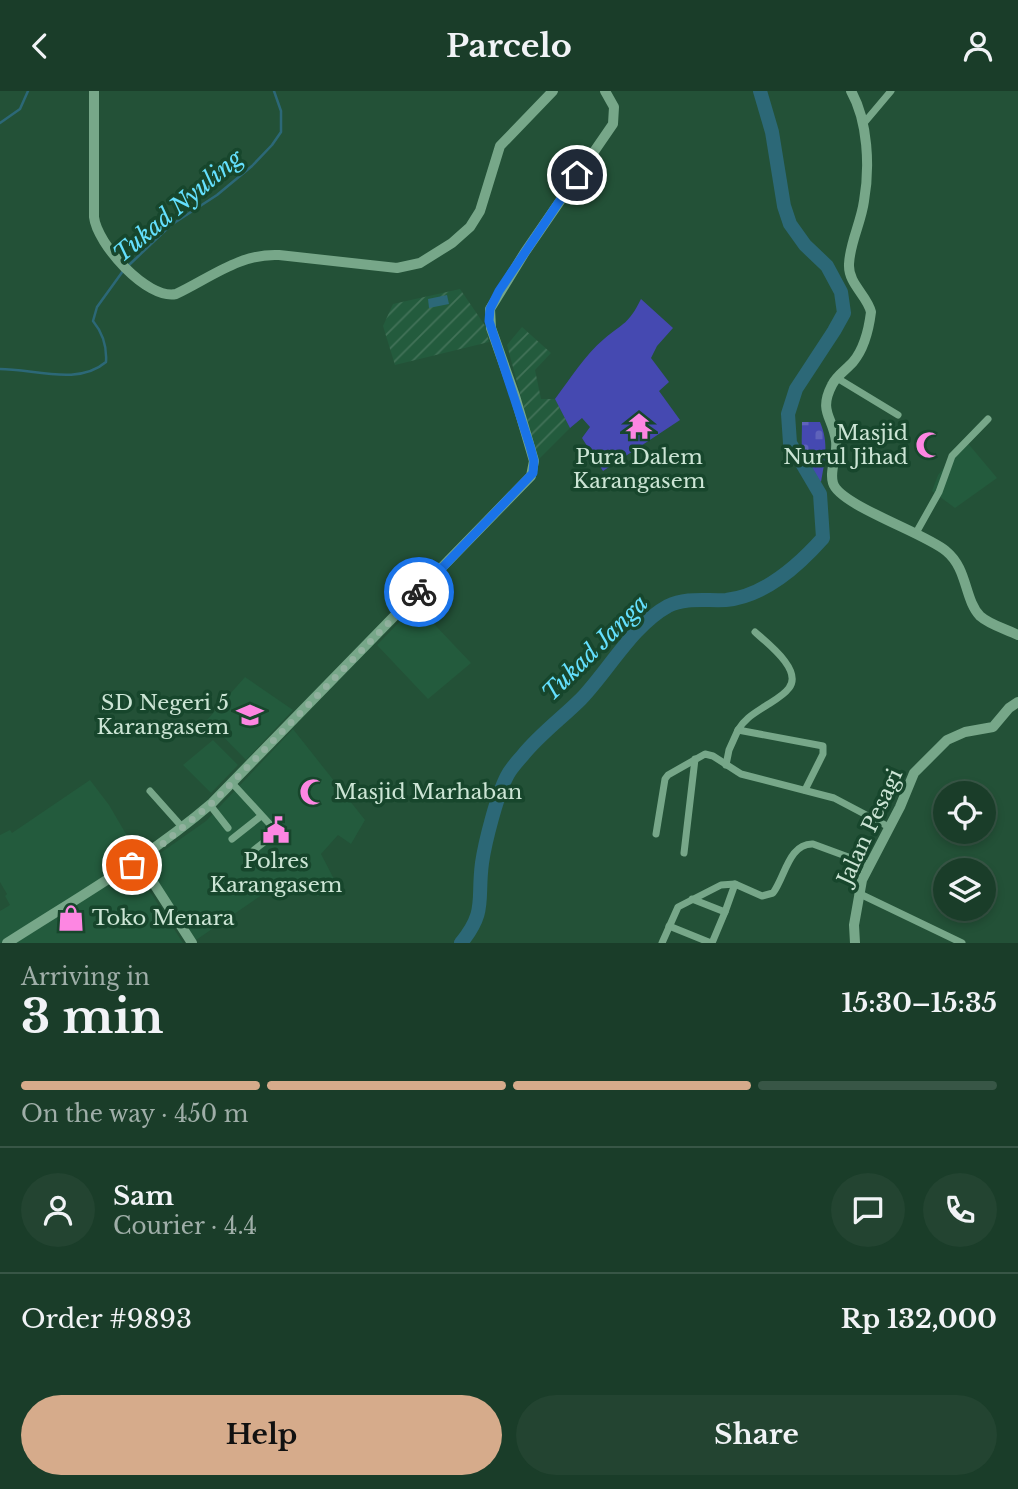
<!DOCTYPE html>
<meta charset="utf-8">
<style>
:root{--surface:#1a3d29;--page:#234431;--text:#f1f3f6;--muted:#9faea8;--line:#385646;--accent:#d6ab8b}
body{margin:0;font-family:"Libre Baskerville",serif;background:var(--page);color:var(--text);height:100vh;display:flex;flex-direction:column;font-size:26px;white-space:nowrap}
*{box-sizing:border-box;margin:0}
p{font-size:23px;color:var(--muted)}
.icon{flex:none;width:38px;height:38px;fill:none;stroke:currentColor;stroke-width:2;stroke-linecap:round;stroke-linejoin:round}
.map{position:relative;height:852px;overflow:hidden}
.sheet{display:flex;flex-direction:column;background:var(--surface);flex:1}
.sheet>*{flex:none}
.fabs{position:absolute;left:933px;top:690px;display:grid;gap:14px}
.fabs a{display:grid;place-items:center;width:63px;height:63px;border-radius:50%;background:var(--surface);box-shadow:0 4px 10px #0003,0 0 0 2px var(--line);font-size:35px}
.pin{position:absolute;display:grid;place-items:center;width:60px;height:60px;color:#fff;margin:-30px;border:4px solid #fff;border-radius:50%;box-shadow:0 2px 7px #0007}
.courier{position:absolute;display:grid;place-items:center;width:70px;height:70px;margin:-35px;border:5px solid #1a73e8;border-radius:50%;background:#fff;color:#222;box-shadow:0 2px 9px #0007}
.summary em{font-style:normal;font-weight:800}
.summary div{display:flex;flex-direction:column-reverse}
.summary{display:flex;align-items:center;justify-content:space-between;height:119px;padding:0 21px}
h1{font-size:46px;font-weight:800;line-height:52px}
.bar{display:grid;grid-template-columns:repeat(4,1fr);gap:10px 7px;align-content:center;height:84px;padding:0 21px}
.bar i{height:9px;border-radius:5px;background:var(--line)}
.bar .selected{background:var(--accent)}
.bar p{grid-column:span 4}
.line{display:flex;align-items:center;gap:18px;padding:0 21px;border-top:2px solid var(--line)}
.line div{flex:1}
.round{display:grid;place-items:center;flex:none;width:74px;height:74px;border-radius:37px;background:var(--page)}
.primary-button{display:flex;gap:14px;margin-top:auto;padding:14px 21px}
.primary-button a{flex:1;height:80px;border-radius:42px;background:var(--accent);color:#111;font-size:28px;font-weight:800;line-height:80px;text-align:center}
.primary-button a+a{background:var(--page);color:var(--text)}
header{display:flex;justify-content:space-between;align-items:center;height:91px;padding:0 21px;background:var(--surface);font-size:32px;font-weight:800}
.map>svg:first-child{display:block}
.built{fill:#235b3d}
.industrial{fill:url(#industrial-furrows)}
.grass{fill:#4549b1}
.cemetery{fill:url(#cemetery-stones)}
.water{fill:#2c6877}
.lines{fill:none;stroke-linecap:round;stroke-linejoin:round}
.stream{stroke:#2c6877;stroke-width:2.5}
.river{stroke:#2c6877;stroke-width:14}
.minor{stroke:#77a789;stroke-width:7}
.tertiary{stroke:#77a789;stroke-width:10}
.done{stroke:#91b19e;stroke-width:7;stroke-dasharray:0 12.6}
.route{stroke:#1a73e8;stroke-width:9}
.labels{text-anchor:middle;stroke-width:7;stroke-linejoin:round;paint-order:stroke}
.poi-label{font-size:21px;fill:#cce5d5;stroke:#17462c;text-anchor:end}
.street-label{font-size:21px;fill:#cce5d5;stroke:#17462c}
.water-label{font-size:23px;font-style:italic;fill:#64e0fe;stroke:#17462c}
</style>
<header><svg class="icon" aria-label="back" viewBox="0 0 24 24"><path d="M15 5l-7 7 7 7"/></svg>Parcelo<svg class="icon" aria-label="person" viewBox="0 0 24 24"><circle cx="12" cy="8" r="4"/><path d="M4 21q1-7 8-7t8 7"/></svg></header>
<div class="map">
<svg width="1018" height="852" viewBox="0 0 1018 852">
<defs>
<pattern id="industrial-furrows" width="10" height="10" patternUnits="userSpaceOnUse" patternTransform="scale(1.75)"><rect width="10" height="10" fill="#235b3d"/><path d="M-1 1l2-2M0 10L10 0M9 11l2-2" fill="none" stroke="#427258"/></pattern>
<pattern id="cemetery-stones" width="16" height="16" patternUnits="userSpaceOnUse" patternTransform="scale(1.75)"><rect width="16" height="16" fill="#4549b1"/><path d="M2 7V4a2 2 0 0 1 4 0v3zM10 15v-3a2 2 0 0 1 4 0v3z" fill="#5f63bb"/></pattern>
</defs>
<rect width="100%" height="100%" fill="#235137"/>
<!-- built -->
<g class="built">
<path d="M966,350L997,387L955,417L932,400L938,384Z"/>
<path d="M416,514L471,572L428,608L377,554Z"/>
<path d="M245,586L293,619L246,669L207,629Z"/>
<path d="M293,638L365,729L351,753L338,744L321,763L335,790L318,805L301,787L275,808L269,799L196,849L151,782L149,770L206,730Z"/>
<path d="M213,649L238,674L211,702L183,674Z"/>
<path d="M90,689L109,714L143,772V790L183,852H0V820L10,814L5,805L7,803L0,791V744L10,739L12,742Z"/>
</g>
<!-- industrial -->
<g class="industrial">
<path d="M460,198L486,236L489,251L395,274L383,235L393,213Z"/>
<path d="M522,236L551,262L535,279L541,308H555L570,337L538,369L507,254Z"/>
</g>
<!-- grass -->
<path class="grass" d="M641,208L673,237L657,255L651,267L669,291L659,300L680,329L603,380L582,347L590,336L582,327L570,337L555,308C570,288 585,264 604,248C624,231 628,234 641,208Z"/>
<!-- cemetery -->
<path class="cemetery" d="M802,331H820C829,352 825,369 821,391C798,374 802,357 802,331Z"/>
<!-- water -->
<path class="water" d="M447,204L449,213L429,217L428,208Z"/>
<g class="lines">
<!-- stream -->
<g class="stream">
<path d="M0,32L20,18L28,0"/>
<path d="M128,175L171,134L217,104L252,75L272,54L281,41V20L274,0"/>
<path d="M0,278C34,278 78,295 106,271C107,256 102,241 93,230L97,216L123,180"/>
</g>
<!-- river -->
<path class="river" d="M461,852C487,820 477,809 482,772C485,751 497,704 507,685C511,677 518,670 523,664C540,643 562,627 581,608C608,580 633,534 668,515C686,506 706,510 726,509C765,505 798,475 823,447L820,403L790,352L788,323L796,298L834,240L844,222L841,201L827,175L805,154L790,133L784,115L772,41L760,0"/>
<!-- minor -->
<g class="minor">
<path d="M864,32L891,0"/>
<path d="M837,287L898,324"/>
<path d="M916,442L939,401L952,365L988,328"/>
<path d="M755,541C767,552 803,579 789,597C784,604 775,609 767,614C755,622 745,627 738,639L823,655V663L805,699"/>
<path d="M726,674L729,659L738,639"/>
<path d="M232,692L277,741L254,759"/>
<path d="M150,700L183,737"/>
<path d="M210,714L228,737"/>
<path d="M656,743L665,688L668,684L705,663L713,665L741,683L834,707L889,736"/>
<path d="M232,748L261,725"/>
<path d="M684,762L695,668"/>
<path d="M858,802L962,852"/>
<path d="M692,808L725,821L735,793"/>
<path d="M669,835L711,852"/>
<path d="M662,852L678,816L721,794L735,793L762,805L773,802C785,786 789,752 813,753L870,774"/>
<path d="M712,852L725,821"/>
</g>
<!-- tertiary -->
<g class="tertiary">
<path d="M94,0V126C97,153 147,209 176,203C210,187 240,162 279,164L397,177L420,172L452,152L470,136L480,120L500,55L553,0"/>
<path d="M851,0C868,30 870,76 864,110C861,132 850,151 849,173C848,193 867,204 871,221C869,237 864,258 853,271C847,278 836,285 832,294C818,321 833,326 836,350C838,364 829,379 833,392C839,414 925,442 946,460C968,478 964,508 980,525C990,534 1006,538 1018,544"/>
<path d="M124,779L147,782L192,852"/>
<path d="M7,852C77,807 149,766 212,712L531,385L534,370L515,305L491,237L490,218L525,161L613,33L614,16L605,0"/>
<path d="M855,852L854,834L862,789L900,716L914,682L947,649L965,641L993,636L1009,617L1018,611"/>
</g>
</g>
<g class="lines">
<!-- done -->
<path class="done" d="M132,774L159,756L212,712L419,501"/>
<!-- route -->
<path class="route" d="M419,501L533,382L534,370L530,355L489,230L490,218L499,200L577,84"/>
</g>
<!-- icons -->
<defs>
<symbol id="temple-bare" viewBox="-9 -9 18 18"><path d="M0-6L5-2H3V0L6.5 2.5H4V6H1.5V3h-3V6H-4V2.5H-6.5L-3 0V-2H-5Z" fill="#fd86e2" stroke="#17462c" stroke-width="2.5" paint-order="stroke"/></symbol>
<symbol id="mosque-bare" viewBox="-9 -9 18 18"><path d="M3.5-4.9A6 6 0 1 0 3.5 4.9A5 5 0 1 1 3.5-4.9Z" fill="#fd86e2" stroke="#17462c" stroke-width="2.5" paint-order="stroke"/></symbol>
<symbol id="school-bare" viewBox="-9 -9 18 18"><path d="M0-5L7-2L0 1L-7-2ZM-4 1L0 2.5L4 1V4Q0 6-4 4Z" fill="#fd86e2" stroke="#17462c" stroke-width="2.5" paint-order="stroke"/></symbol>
<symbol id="civic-bare" viewBox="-9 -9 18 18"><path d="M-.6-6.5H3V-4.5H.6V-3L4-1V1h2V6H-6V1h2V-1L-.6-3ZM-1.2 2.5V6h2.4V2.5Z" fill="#fd86e2" stroke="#17462c" stroke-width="2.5" paint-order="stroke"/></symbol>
<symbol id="shop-bare" viewBox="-9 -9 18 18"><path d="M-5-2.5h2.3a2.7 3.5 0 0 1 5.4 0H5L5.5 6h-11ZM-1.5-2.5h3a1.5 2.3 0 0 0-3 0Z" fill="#fd86e2" stroke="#17462c" stroke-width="2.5" paint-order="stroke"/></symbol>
</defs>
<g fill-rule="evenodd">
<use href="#temple-bare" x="620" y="316" width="38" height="38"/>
<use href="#mosque-bare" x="910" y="335" width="38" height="38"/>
<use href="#school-bare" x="231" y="605" width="38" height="38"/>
<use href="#mosque-bare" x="294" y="682" width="38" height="38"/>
<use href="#civic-bare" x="257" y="720" width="38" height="38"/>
<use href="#shop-bare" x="52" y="808" width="38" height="38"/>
</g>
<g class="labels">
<!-- poi labels -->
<g class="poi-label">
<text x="908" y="349">Masjid<tspan x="908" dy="24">Nurul Jihad</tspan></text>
<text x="639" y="373" text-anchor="middle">Pura Dalem<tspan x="639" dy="24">Karangasem</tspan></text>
<text x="229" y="619">SD Negeri 5<tspan x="229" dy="24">Karangasem</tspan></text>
<text x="334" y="708" text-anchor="start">Masjid Marhaban</text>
<text x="276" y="777" text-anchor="middle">Polres<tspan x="276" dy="24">Karangasem</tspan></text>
<text x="92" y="834" text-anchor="start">Toko Menara</text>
</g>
<!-- street labels -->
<g class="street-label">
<text transform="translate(870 736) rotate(-65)" y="7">Jalan Pesagi</text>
</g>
<!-- water labels -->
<g class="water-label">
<text transform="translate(178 115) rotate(-40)" y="8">Tukad Nyuling</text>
<text transform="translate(595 557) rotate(-45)" y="8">Tukad Janga</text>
</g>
</g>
</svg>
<div class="fabs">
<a><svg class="icon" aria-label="locate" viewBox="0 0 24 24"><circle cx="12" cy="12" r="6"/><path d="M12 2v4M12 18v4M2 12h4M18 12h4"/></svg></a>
<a><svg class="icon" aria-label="layers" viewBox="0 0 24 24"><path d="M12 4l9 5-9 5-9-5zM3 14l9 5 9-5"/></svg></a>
</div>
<div class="pin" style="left:132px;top:774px;background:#ea580c"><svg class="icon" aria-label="bag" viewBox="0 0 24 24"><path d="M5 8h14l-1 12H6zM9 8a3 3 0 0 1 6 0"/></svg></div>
<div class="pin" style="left:577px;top:84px;background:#1f2937"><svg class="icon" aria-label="home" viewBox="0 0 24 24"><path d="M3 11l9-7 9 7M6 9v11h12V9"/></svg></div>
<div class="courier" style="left:419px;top:501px"><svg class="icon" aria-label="bike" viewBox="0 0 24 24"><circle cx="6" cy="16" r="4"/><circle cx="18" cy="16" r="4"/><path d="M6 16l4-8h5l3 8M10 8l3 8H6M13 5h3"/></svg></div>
</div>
<section class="sheet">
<div class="summary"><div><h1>3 min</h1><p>Arriving in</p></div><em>15:30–15:35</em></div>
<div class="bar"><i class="selected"></i><i class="selected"></i><i class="selected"></i><i></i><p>On the way · 450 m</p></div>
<div class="line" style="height:126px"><a class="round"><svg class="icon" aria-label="person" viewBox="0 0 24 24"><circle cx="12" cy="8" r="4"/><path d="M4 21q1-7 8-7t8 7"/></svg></a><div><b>Sam</b><p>Courier · 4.4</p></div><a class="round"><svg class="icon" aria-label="chat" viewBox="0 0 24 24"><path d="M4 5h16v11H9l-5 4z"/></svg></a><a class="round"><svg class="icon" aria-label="phone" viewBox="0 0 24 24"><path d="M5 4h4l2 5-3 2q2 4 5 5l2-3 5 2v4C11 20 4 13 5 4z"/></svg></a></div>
<div class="line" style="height:91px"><div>Order #9893</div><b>Rp 132,000</b></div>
<div class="primary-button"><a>Help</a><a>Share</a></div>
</section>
